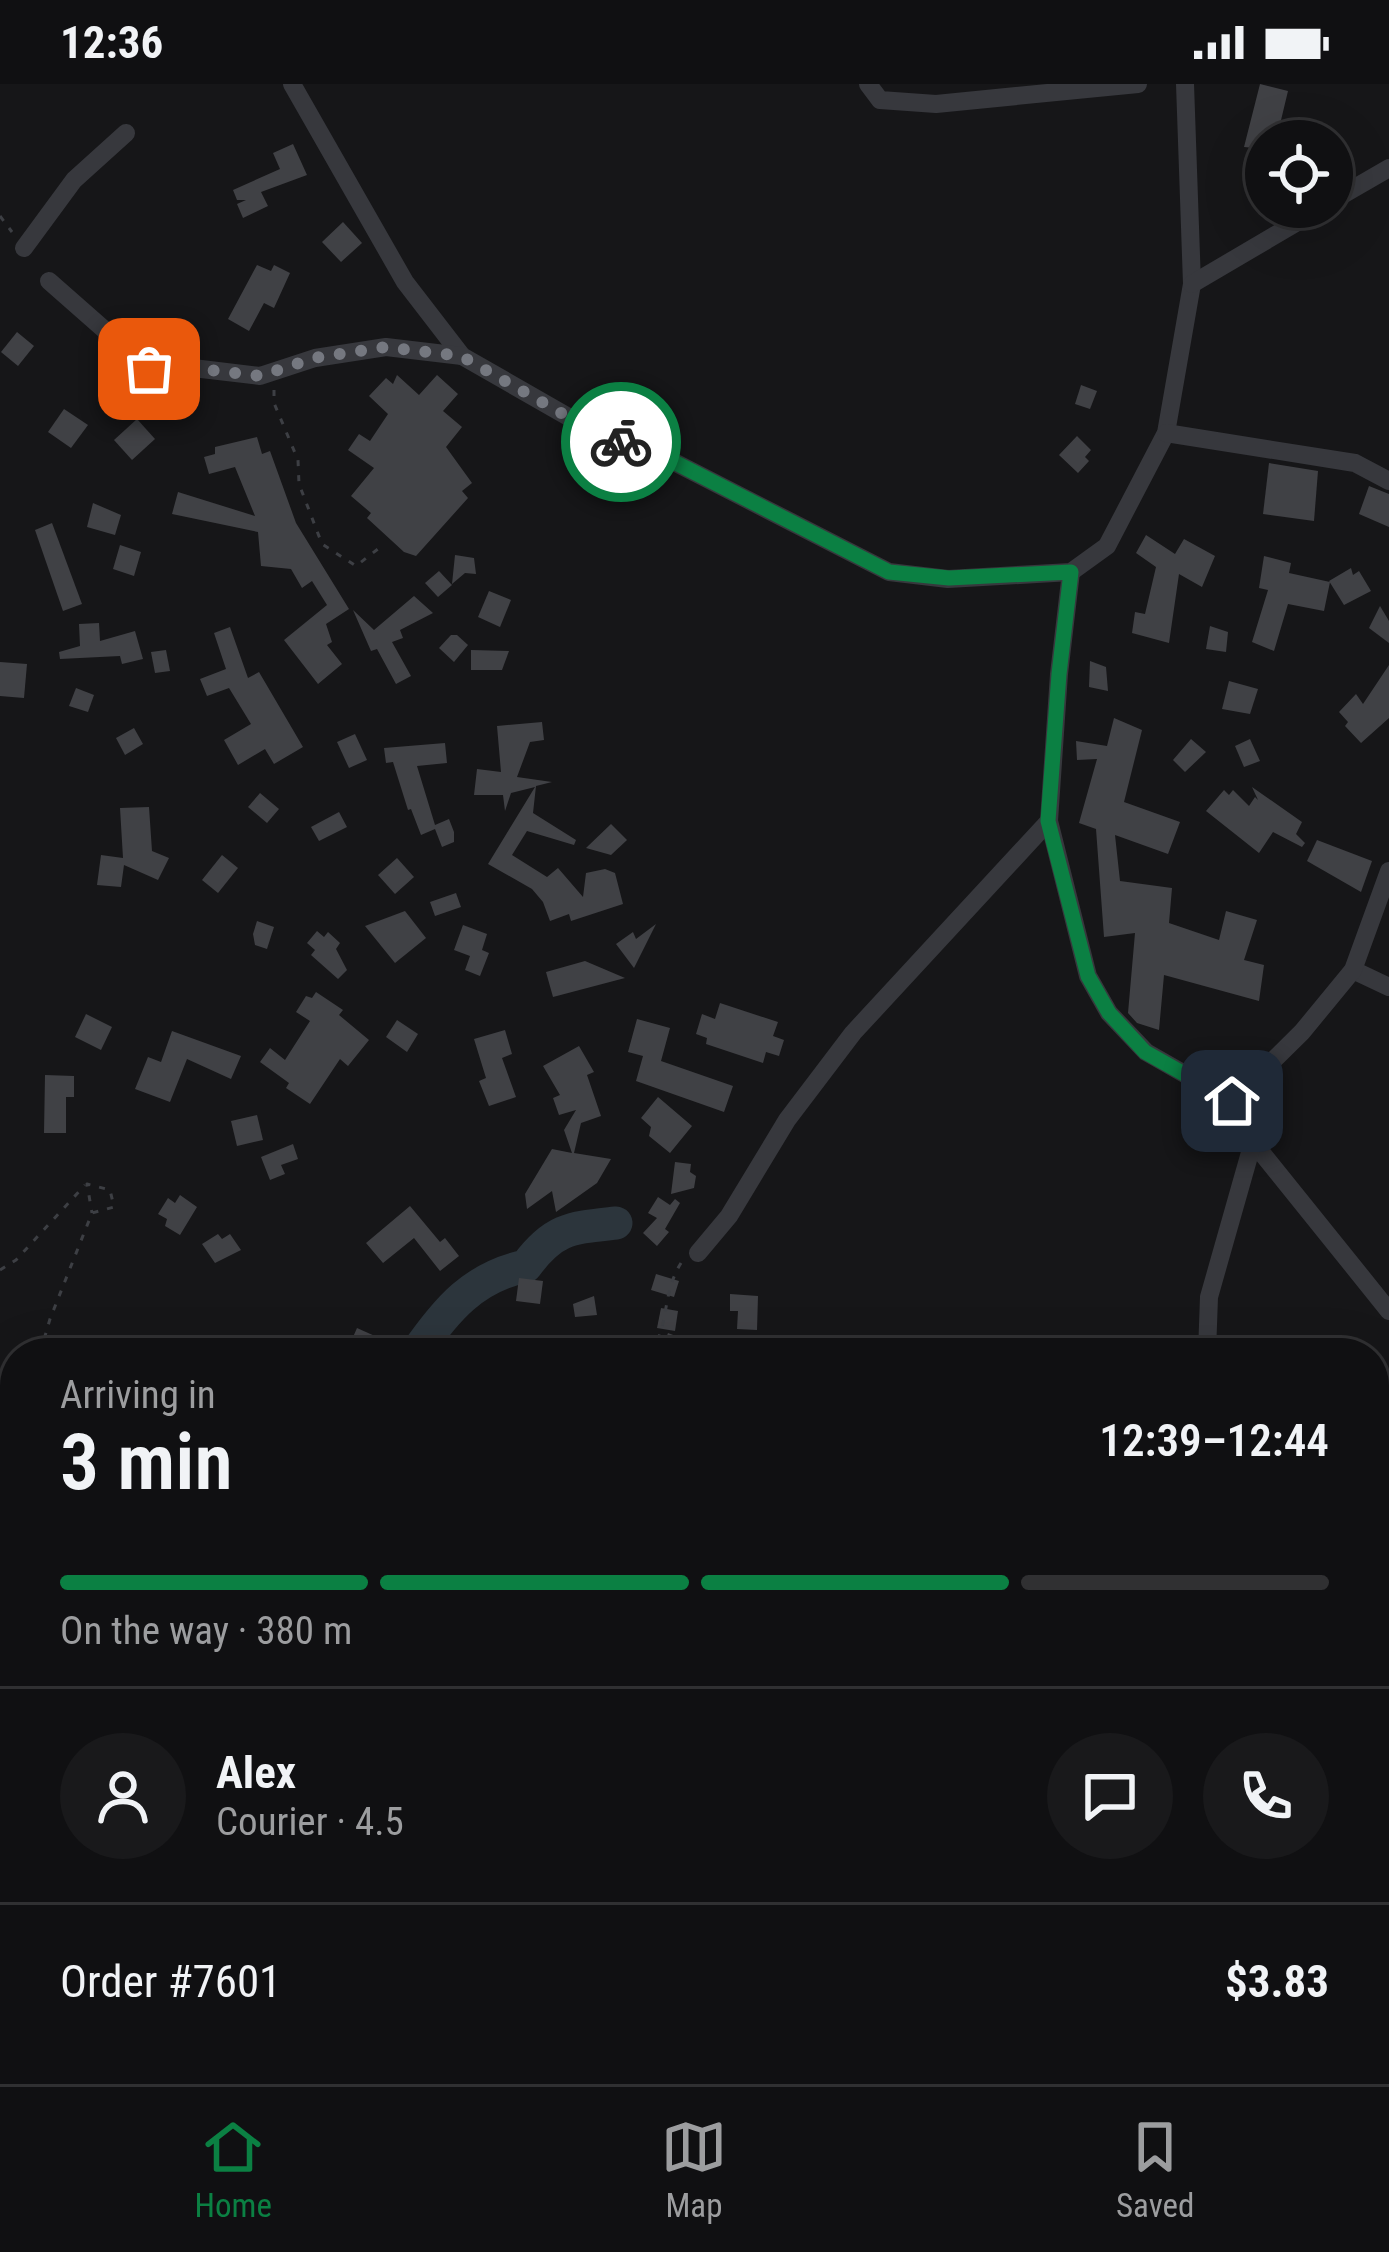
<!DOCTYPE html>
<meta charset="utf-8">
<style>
:root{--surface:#101012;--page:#19191b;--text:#f1f3f6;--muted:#9c9d9f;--line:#303032;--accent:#0b8043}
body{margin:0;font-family:"Roboto Condensed",sans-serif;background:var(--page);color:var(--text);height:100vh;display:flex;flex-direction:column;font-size:45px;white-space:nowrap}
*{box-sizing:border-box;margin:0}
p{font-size:39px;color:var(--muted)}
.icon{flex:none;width:66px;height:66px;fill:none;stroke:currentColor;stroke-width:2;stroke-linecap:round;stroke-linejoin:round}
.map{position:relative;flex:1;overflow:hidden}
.drawer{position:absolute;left:0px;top:1254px;width:1389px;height:747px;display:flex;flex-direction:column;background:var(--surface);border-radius:48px 48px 0 0;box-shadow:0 12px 48px #0002,0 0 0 3px var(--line)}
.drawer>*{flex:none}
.buttons{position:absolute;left:1245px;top:36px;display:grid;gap:24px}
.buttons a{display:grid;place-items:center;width:108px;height:108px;border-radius:50%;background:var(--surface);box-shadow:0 12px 48px #0002,0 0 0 3px var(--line);font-size:60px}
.pin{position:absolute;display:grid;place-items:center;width:102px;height:102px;color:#fff;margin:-51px;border-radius:24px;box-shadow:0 6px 18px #0006}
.courier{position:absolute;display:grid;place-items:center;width:120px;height:120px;margin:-60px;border:9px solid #0b8043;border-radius:50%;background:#fff;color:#222;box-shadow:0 3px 15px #0007}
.overview em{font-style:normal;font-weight:600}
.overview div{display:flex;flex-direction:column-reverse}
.overview{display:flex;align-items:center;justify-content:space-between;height:204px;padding:0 60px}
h1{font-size:78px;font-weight:600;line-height:90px}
.bar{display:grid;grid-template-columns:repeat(4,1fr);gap:18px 12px;align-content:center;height:144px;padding:0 60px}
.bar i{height:15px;border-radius:9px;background:var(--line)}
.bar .active{background:var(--accent)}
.bar p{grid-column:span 4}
.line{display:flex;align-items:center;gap:30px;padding:0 60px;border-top:3px solid var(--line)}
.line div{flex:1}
.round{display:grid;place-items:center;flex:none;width:126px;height:126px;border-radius:63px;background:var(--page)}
.status{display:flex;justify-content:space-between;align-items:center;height:84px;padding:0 60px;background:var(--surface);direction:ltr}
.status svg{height:33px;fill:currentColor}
.tabs{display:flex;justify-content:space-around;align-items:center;height:168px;border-top:3px solid var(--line);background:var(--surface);font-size:33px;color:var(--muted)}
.tabs a{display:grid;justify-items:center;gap:6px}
.tabs .active{color:var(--accent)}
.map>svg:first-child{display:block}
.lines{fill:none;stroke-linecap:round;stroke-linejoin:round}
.river{stroke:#2c353c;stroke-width:33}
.building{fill:#404145}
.path{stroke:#3d3f44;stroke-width:3;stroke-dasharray:6 9;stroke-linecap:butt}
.minor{stroke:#37383d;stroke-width:18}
.done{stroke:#757880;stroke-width:12;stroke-dasharray:0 21.6}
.route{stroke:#0b8043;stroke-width:15}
</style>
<div class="status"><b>12:36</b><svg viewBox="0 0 49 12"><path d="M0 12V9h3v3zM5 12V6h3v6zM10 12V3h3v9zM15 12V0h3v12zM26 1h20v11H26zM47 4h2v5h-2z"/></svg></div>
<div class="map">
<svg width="1389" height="2000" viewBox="0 0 1389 2000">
<rect width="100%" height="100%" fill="#161618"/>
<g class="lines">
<!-- river -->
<g class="river">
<path d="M416,1269C446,1226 473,1193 526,1182C554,1144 571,1144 616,1139"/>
<path d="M0,1800L10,1799L15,1787"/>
</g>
</g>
<!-- building -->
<g class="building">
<path d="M1260,0L1288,7L1276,57H1266V65L1244,63Z"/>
<path d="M293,60L307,91L261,108L268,122L243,134L237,120L246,116H237L233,106L280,85L273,69Z"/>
<path d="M343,138L362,159L341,178L322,158Z"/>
<path d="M257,181L271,187L274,181L290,189L274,224L264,219L249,247L228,235Z"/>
<path d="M17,248L34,262L18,282L1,268Z"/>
<path d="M397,291L419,311L437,291L458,310L443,327L462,343L446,363L472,399L462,407L468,414L416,472L404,468L367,434L371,429L351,412L374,384L348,366L359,350L370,357L388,330L369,312L386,294L393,300Z"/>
<path d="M124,294L142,309L120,336L101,321Z"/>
<path d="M1081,301L1097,307L1090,325L1075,320Z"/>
<path d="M64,325L88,341L71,364L48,348Z"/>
<path d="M137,335L155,355L132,376L114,356Z"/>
<path d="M1077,352L1091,366L1085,373L1089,377L1078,389L1059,371Z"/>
<path d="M257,353L262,370L270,367L296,439L349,525L326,540L332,558L327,561L342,580L318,600L284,556L327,521L312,497L302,504L291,485L261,482L258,448L172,430L178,408L255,432L235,383L209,390L204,373L215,370V363Z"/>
<path d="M1269,379L1318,387L1314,437L1263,430Z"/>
<path d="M1369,402L1389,410V443L1359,430Z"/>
<path d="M93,419L121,431L115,451L87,443Z"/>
<path d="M52,439L82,520L63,527L35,446Z"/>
<path d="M1146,451L1175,470L1184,455L1215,472L1202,503L1179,490L1169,559L1132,549L1135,528L1145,530L1156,483L1136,469Z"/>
<path d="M120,461L141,468L134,492L113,485Z"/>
<path d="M455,471L474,474L476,490L465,489L452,500Z"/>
<path d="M1264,472L1291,479L1289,489L1330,498L1324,527L1288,520L1274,567L1252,558L1268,506L1259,504Z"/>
<path d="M1351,484L1353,491L1359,487L1371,507L1344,521L1329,497Z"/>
<path d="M439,487L452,501L438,513L425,499Z"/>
<path d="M489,507L511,516L500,543L478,533Z"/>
<path d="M414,512L433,529L400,546L403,554L392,558L411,592L396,600L377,565L371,567L353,526L374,546Z"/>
<path d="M1380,522L1389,537V559L1369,544Z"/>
<path d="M99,539L100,557L135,547L143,575L122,580L120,572L60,575L59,568L80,562L79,540Z"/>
<path d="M1210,542L1228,548L1226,568L1206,565Z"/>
<path d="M230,543L248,594L259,588L303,663L274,680L265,665L238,681L224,656L251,640L229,604L207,612L200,595L226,585L214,549Z"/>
<path d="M451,551H457L468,561L454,578L439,564Z"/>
<path d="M166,566L170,587L155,589L151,568Z"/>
<path d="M471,566L509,567L502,586H471Z"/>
<path d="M1090,577L1106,583L1108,607L1089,603Z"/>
<path d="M0,578L27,580L24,614L0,612Z"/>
<path d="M1389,581V634L1361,659L1345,642L1348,638L1339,628L1356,610L1363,620Z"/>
<path d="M1229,597L1258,605L1250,630L1222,625Z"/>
<path d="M76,604L94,611L88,628L69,622Z"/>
<path d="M1114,634L1142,646L1124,718L1180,738L1168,770L1115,751L1120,797L1172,804L1169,839L1219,856L1226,827L1257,836L1244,876L1264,881L1259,917L1164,891L1159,946L1137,939L1128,929L1135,849L1104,853L1096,745L1079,739L1097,675L1077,676L1076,657L1107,662Z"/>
<path d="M542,638L544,656L530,658L517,693L552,698L536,702L533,729L576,756L574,761L527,747L512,771L547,793L558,784L583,813L586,789L605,785L615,789L623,820L571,837L569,830L550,837L543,818L532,805L488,780L535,703L511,709L505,727L503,711H474L477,685L501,688L497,642Z"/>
<path d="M134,644L143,660L125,671L116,654Z"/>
<path d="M355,650L367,676L349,684L337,658Z"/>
<path d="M1191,655L1206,668L1185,688L1173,676Z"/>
<path d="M1250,655L1260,677L1244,683L1235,662Z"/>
<path d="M445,659L447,679L417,682L435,741L449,735L454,748V758L442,763L435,745L421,751L411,725L408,726L393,678L386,679L384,664Z"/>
<path d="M1252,703L1302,738L1296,750L1305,759L1302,763L1273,748L1259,769L1206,727L1224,706L1229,711L1233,706L1249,722L1255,713L1258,716Z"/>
<path d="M260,709L279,725L267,739L248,723Z"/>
<path d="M149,723L152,767L169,774L158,796L124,781L121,803L97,801L101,771L123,774L120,724Z"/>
<path d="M339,728L347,743L319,757L311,743Z"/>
<path d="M611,740L627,756L611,771L586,764Z"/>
<path d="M1317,756L1372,777L1361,808L1307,777Z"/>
<path d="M222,771L238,784L218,809L202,796Z"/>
<path d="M397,774L414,793L395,810L378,791Z"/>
<path d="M456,809L461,823L435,832L430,818Z"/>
<path d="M405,827L426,854L395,879L365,842Z"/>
<path d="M257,837L274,843L267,865L255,861L253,850Z"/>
<path d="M656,840L634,884L616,860L633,848L636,855Z"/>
<path d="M463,841L487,850L482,866L489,869L480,892L465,886L470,872L454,866Z"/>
<path d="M317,847L324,853L328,848L340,859L336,865L347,886L338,895L311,871L315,866L307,859Z"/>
<path d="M585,877L625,894L553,913L546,888Z"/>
<path d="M316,908L343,926L339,931L369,956L348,982L340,975L310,1020L286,1004L289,999L260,978L270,964L285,976L310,937L296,928L306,912L312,914Z"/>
<path d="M720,919L778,938L773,952L784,956L779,972L766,968L763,979L706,960L707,954L696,950L702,930L715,935Z"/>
<path d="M86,930L112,943L101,966L75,953Z"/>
<path d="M637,935L670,944L661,977L733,1002L724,1028L636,997L643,972L628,968Z"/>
<path d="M397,936L418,950L407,968L386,953Z"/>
<path d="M505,946L512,970L502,974L516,1013L489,1022L479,997L486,994L474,955Z"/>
<path d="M172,947L241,972L231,995L187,975L170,1018L135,1005L148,973L161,978Z"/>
<path d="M579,962L594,988L587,991L601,1032L581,1039L574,1069L611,1075L597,1099L556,1128L552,1107L527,1125L525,1110L552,1065L572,1069L564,1046L576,1026L559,1031L553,1014L560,1011L543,982Z"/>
<path d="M45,991L74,992V1013H66V1049H44Z"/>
<path d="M658,1013L692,1042L670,1069L649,1052L651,1043L641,1034Z"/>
<path d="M257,1031L263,1056L237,1062L231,1037Z"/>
<path d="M293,1060L298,1075L281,1081L285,1090L270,1096L261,1073Z"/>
<path d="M675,1078L691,1080L690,1088L696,1092L694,1104L671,1110Z"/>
<path d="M180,1111L197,1123L180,1151L165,1142L167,1135L158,1130L168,1114L175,1119Z"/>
<path d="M658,1113L670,1121L675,1115L680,1119L665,1145L669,1148L657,1162L643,1149L657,1134L648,1129Z"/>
<path d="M410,1122L440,1158L445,1154L459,1172L440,1187L414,1154L383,1179L366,1159Z"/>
<path d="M218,1150L222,1155L230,1150L241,1166L215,1179L202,1160Z"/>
<path d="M656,1190L679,1197L674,1213L651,1206Z"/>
<path d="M519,1194L543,1197L540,1220L516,1217Z"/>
<path d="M730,1210L758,1212L757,1246L737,1245L738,1227H730Z"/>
<path d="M594,1212L597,1231L575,1233L573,1220Z"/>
<path d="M661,1224L678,1227L675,1247L657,1244Z"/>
<path d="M357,1244L386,1257L380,1269H346Z"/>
<path d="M668,1249L686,1256L681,1269L662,1265Z"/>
<path d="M1389,1708V1737L1374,1751V1722Z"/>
</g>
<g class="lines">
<!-- path -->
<g class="path">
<path d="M0,132L12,148"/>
<path d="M274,306V319L298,376L299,400L322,460L356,482L383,461"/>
<path d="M0,1186L16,1176L85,1101"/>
<path d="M40,1269L50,1235L92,1129L114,1123L110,1106L87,1100L92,1129"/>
<path d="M650,1269C670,1243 661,1211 681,1179"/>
<path d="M633,1986L644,2000"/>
<path d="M166,2000L172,1986"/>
</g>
<!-- minor -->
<g class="minor">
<path d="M292,0L405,198L462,272L593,347L674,378L889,488L948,495L1071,488L1107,462L1166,349L1192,200L1185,0"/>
<path d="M868,0L880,16L936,20L1138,0"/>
<path d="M1332,117L1389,84"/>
<path d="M24,164L74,96L126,49"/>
<path d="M49,197L149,285L193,284L260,292L315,274L386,263L462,272"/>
<path d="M1192,200L1323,123"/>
<path d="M1166,349L1355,379L1389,397"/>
<path d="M1071,488L1059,590L1049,737L1088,892L1109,929L1146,968L1232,1017L1253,1058L1389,1227"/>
<path d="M1353,886L1389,903"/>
<path d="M1232,1017L1302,948L1353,886L1389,787"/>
<path d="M698,1169L729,1132L787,1036L853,949L1049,737"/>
<path d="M1207,1269L1209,1213L1253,1058"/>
<path d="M1374,1944L1389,1962"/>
<path d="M688,1999L689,2000"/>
<path d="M1160,2000L1162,1986"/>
</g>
</g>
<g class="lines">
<!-- done -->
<path class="done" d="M149,285L193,284L260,292L314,274L386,263L461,272L593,347L621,358"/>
<!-- route -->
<path class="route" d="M621,358L674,378L889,488L949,494L1071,488L1059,590L1048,737L1088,892L1109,929L1145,968L1232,1017"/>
</g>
</svg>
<div class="buttons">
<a><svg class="icon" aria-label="locate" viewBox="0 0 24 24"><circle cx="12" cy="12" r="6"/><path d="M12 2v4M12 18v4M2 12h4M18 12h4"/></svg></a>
</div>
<div class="pin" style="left:149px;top:285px;background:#ea580c"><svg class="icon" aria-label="bag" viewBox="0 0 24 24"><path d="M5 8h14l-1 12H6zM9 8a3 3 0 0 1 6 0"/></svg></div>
<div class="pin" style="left:1232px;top:1017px;background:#1f2937"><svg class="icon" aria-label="home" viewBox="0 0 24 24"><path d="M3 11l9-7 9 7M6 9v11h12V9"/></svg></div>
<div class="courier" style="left:621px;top:358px"><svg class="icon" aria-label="bike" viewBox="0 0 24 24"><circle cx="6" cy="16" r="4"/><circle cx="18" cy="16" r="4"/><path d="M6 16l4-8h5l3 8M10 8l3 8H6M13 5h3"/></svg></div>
<section class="drawer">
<div class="overview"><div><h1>3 min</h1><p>Arriving in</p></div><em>12:39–12:44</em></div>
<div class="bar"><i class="active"></i><i class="active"></i><i class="active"></i><i></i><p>On the way · 380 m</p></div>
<div class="line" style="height:216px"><a class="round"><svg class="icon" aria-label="person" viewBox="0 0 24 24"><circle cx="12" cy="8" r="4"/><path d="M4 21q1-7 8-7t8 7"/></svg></a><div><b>Alex</b><p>Courier · 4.5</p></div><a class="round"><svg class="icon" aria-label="chat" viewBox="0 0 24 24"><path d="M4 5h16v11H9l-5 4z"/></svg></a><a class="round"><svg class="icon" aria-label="phone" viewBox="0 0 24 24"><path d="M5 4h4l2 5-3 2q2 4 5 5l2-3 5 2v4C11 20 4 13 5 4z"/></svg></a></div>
<div class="line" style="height:156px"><div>Order #7601</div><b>$3.83</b></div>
</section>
</div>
<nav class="tabs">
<a class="active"><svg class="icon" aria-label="home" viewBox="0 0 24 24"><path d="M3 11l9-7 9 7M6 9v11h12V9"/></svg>Home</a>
<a><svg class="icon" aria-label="map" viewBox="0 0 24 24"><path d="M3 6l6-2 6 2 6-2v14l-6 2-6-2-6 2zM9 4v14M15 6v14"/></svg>Map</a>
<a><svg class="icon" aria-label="saved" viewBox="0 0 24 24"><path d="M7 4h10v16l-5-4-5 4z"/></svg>Saved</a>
</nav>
